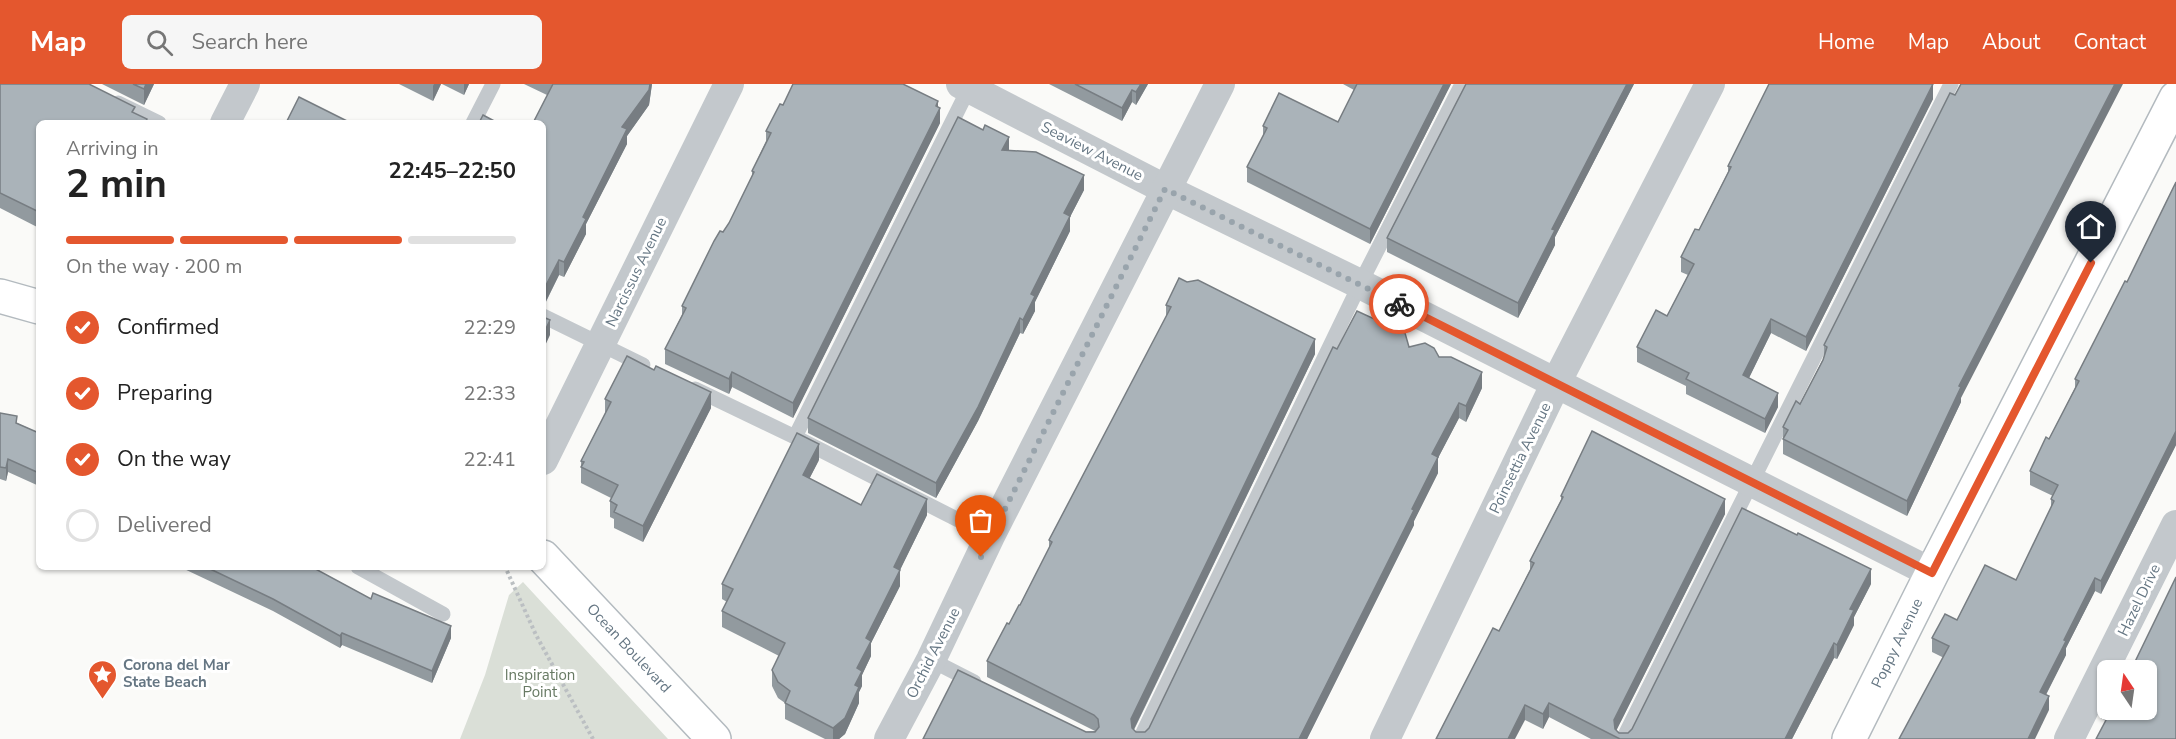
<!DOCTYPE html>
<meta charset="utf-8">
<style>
:root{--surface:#fff;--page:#f6f6f6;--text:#222;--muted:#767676;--line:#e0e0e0;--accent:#e4572e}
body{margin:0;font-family:"Nunito Sans",sans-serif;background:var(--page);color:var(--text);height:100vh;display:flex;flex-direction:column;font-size:22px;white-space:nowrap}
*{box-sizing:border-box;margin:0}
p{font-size:20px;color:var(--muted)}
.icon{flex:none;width:33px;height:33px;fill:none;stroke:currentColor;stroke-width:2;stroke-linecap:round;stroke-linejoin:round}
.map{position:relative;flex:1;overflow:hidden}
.panel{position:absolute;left:36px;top:36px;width:510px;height:450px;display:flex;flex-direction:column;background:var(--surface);border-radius:9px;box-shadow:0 2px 4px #0004}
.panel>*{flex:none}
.needle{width:39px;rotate:347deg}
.fabs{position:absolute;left:2097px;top:576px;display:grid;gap:12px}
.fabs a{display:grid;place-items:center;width:60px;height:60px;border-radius:9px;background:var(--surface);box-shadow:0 2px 4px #0004;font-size:30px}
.pin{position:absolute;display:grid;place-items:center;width:51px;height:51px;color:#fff;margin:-62px -26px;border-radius:50% 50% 50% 0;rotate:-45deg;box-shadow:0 0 6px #0007}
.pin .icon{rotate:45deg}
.courier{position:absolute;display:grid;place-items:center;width:60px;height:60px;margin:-30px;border:4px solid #e4572e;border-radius:50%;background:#fff;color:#222;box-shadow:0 2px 8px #0007}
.head em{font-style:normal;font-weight:700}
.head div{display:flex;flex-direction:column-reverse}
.head{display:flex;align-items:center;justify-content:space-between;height:102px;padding:0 30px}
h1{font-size:39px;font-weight:700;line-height:45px}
.bar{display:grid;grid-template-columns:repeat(4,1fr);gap:9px 6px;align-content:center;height:72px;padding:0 30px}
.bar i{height:8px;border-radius:4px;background:var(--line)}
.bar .active{background:var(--accent)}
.bar p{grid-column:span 4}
ol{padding:0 30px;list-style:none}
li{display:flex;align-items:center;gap:18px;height:66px}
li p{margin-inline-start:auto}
li .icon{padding:6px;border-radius:50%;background:var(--accent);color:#fff;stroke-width:4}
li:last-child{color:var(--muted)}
li i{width:33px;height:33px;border:3px solid var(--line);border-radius:50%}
header{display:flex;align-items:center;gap:36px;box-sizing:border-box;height:84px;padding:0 30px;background:var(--accent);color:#fff}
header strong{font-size:28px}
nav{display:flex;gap:33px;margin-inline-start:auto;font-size:21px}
.search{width:420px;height:54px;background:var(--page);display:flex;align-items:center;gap:15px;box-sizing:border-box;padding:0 21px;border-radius:9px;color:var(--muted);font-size:22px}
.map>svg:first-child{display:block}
.green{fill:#dadfd7}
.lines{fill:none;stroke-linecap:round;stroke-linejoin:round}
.secondary-casing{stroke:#b3babf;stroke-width:36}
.path{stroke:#bbbfc2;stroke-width:4;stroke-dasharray:3 3;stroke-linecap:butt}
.lane{stroke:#c3c8cc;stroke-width:15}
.street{stroke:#c3c8cc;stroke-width:30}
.secondary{stroke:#fff;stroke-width:33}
.wall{fill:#929a9f}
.shaded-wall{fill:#777d82}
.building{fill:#aab3b9;stroke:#777d82;stroke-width:1.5}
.done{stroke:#99a4ac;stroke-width:6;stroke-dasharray:0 10.8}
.route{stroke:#e4572e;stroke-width:8}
.labels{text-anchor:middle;stroke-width:6;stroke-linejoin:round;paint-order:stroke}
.street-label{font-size:15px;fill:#657683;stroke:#fff}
.poi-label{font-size:15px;font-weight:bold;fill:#657683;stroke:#fff;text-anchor:start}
.park-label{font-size:15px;fill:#687a64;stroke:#fff}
</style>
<header>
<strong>Map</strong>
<div class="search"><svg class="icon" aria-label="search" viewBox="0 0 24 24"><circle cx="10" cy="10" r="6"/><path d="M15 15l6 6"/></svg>Search here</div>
<nav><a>Home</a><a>Map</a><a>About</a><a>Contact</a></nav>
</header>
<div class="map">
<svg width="2176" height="655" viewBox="0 0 2176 655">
<rect width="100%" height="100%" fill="#fafaf8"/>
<!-- green -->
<path class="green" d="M523,498L668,655H460L485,591L509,511Z"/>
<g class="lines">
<defs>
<g id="secondary">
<path d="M0,212L39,223"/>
<path d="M543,473L714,655"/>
<path d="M1849,655L1932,489L2176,14"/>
</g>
</defs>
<!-- secondary casing -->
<use href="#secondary" class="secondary-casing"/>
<!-- path -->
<path class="path" d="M507,487L536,551L593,655"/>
<!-- lane -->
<g class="lane">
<path d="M118,19L159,39"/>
<path d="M473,39L493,0"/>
<path d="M543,232L643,281"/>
<path d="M695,305L795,353L990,452"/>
<path d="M795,353L971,0"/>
<path d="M358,483L443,530"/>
<path d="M931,576L974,598"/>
<path d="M1140,655L1360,200L1462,0"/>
<path d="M1623,655L1951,0"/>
</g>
<!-- street -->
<g class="street">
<path d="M961,0L1165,105L1360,200L1932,489"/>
<path d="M225,39L245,0"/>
<path d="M543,376L729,0"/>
<path d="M889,655L931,576L990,452L1220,0"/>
<path d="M1385,655L1556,299L1710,0"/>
<path d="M2069,655L2176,441"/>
</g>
<!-- secondary -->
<use href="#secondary" class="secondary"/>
</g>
<!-- wall -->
<g class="wall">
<path d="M0,0L135,29L147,39H39V144L0,124Z"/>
<path d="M102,0H154L144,21Z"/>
<path d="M399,0H441L433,17Z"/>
<path d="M442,0H469L464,11Z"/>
<path d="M524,0H652L649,21L627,52V60L586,140V150L564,193L559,191L544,222L547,11Z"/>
<path d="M1049,0H1148L1136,21L1132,18L1122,37Z"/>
<path d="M1343,0H1451L1370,160L1247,98V83L1263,53V42L1338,38L1354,6Z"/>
<path d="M1466,0H1634L1555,153V161L1518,234L1387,168V154Z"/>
<path d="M1955,11L1961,318L1907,432L1783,370V343L1800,320L1824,273V261Z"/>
<path d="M1764,12L1933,15L1806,267L1771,249L1749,294L1778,323L1765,349L1686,310V302L1637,278V263L1667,232L1688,191L1681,188V173L1699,146L1728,88V82Z"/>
<path d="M783,21L938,23L940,39L793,334L732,303L729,310L665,280V265L682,231V222L729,139L752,93V87L766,57V47Z"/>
<path d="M1009,67L1084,106L1070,133V147L1035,218V227L1023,250L1020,249L978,337L936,414L808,349V334Z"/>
<path d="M2176,98V361L2101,510L2095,507L2066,564V571L2046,611L2049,626L1932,568V554L2016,496L2051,424V415L2053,412L2030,401V387L2049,355L2075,304V295L2127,198Z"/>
<path d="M1166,221L1315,270L1134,646L1136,648H1145L1149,644L1337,265L1409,263L1439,273L1482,304L1466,338L1459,334L1438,374V389L1414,437V441L1307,655H923L1095,647L987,593V577L1020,521L1049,464V456L1166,234Z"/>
<path d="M605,315L711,324L643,458L614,444V435L610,433V417L611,414L581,399V377L605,330Z"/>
<path d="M0,329L17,339L39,349V402L8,388L6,397L0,395Z"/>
<path d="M819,376L809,395L861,421L927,431L900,486V502L871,559V572L862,591V602L859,608V619L845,650L839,655H825L785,635V619L778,614L772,602V586L779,572L722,543V527L727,518L722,515V500Z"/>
<path d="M1561,412L1725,430L1616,647L1619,649H1628L1871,500L1854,533V541L1837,575L1834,574L1792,655H1591L1549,633L1543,645L1525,636L1499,547L1530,486V477L1561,416Z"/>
<path d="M180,483H312L371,515L451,554L432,599L342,561L340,564L273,527Z"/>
</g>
<!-- shaded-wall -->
<g class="shaded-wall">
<path d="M146,0H154L144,21V5Z"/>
<path d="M434,0H441L433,17V2Z"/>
<path d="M464,0H469L464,11Z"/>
<path d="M650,0H652L649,21L627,52V60L586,140V150L564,193V178L583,133L622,43Z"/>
<path d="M1141,0H1148L1136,21V8Z"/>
<path d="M1444,0H1451L1370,160V145Z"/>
<path d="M1627,0H1634L1555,153V161L1518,234V219L1552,145Z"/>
<path d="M1933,0V15L1806,267V253Z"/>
<path d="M2115,0H2123L1961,314V318L1907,432V417L1959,302Z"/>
<path d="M1132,6V18L1122,37V24Z"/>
<path d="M938,17V28L940,24V39L793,334V319Z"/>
<path d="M1009,53V68L1002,66Z"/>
<path d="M1084,91V106L1070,133V147L1035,218V227L1023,250V236L1031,210L1064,129Z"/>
<path d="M559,176V191L543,223V207Z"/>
<path d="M1020,234V249L978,337L936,414V399Z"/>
<path d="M1771,235V249L1743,306V291Z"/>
<path d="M550,236V251L543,266V251Z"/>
<path d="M1315,255V270L1131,651V635Z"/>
<path d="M732,288V303L729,310V295Z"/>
<path d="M1482,288V304L1466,338V322Z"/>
<path d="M711,308V324L643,458V442Z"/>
<path d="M1778,309V323L1765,349V335Z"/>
<path d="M1459,319V334L1438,374V389L1414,437V441L1307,655H1299L1432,370Z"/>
<path d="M2176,347V361L2101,510V497Z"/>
<path d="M819,360V376L803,407V391Z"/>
<path d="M8,375V388L6,397V384Z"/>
<path d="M927,415V431L900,486V502L871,559V572L862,591V602L859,608V619L845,650L839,655H833V644L857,584L866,554L894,483Z"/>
<path d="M1725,415V430L1614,651V636Z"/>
<path d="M1871,485V500L1854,533V541L1837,575V561L1850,525Z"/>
<path d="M2095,494V507L2066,564V571L2040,622V608L2064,556Z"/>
<path d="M451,542V554L432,599V587Z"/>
<path d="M342,549V561L340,564V552Z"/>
<path d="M1834,559V574L1792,655H1785Z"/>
<path d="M2049,612V626L2035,655H2028Z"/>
<path d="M1549,619V633L1543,645V630Z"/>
<path d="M1525,621V636L1515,655H1508Z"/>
</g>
<!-- building -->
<g class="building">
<path d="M0,0H89L135,23L132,28L147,35L145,39H39V128L0,109Z"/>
<path d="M133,0H146L144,5Z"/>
<path d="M553,0H650L649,6L622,43L627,45L583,133L586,135L564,178L559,176L543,207V39H533Z"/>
<path d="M793,0H903L938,17L936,22L940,24L793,319L732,288L729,295L665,265L686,224L682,222L714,157L720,147L723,148L729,139L754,88L752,87L771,49L766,47L780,20L783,21Z"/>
<path d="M1075,0H1141L1136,8L1132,6L1122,24Z"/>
<path d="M1357,0H1444L1370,145L1247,83L1267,44L1263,42L1279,9L1338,38Z"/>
<path d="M1466,0H1627L1552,145L1555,146L1518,219L1387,154Z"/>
<path d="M1769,0H1933L1806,253L1771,235L1743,291L1778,309L1765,335L1686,295L1689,289L1637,263L1656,226L1667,232L1694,180L1681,173L1695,145L1699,146L1731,83L1728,82Z"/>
<path d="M1961,0H2115L1959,302L1961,303L1907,417L1783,355L1788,346L1783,343L1796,317L1800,320L1823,276L1827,263L1824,261L1950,9L1955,11Z"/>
<path d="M299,13L351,39H286Z"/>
<path d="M483,31L498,39H479Z"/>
<path d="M958,33L983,46L985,41L1009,53L1002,66L1036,68L1084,91L1064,129L1070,132L1031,210L1035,212L1023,236L1020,234L978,323L936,399L808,334Z"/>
<path d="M2176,98V347L2101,497L2095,494L2064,556L2066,557L2040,608L2049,612L2028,655H1899L1949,562L1932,554L1945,530L1957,536L1985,481L2016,496L2054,417L2051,415L2058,401L2030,387L2046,353L2049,355L2079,297L2075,295L2125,197L2127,198Z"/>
<path d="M1179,194L1187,198L1198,196L1315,255L1131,635L1132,644L1136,648H1145L1149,644L1333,263L1337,265L1357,227L1405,249L1409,263L1425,259L1434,264L1439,273H1451L1482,288L1466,322L1459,319L1432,370L1438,373L1412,425L1414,426L1299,655H923L958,586L1086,648H1095L1099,643L1098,635L1094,631L987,577L1007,539L1009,540L1019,521H1020L1052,458L1049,456L1171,223L1166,221Z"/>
<path d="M543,233L550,236L543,251Z"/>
<path d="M627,272L654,286L656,282L711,308L643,442L614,428L617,421L610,417L618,401L581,383L584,378L581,377L611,318L605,315Z"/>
<path d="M0,329L17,332L16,339L39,349V389L8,375L6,384L0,383Z"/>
<path d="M1592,347L1725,415L1614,636L1615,645L1619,649H1628L1632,645L1742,424L1797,451L1798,449L1871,485L1850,525L1854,526L1837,561L1834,559L1785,655H1620L1549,619L1543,630L1525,621L1508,655H1436L1493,544L1499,547L1534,479L1530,477L1563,413L1561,412Z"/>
<path d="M797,349L819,360L803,391L861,421L877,390L927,415L894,483L900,486L866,554L871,557L857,584L862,587L855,601L859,603L845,634L833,644L785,619L790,607L778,598L772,586L785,559L722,527L733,505L722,500Z"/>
<path d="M206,483H312L371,515L373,509L451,542L432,587L342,549L340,552L273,515Z"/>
<path d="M2176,493V655H2096L2106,636L2102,634L2108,624V626H2146V586H2131Z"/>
</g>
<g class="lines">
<!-- done -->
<path class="done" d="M981,473L1165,105L1399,220"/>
<!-- route -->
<path class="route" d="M1399,220L1932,489L2091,179"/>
</g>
<!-- icons -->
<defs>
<symbol id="sight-pin" viewBox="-11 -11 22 30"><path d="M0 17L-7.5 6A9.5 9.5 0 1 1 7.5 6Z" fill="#e4572e" stroke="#fff"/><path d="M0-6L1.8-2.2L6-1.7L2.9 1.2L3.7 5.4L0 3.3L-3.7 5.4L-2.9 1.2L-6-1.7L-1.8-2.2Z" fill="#fff"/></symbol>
</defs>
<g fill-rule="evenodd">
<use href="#sight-pin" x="86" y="574" width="33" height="45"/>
</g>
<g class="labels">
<!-- street labels -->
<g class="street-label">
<text transform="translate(1092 67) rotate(27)" y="5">Seaview Avenue</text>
<text transform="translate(636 188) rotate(-64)" y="5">Narcissus Avenue</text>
<text transform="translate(1520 374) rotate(-64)" y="5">Poinsettia Avenue</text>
<text transform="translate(2139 516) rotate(-64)" y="5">Hazel Drive</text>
<text transform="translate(1897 559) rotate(-64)" y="5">Poppy Avenue</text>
<text transform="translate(629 564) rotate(47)" y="5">Ocean Boulevard</text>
<text transform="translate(933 569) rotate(-63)" y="5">Orchid Avenue</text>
</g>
<!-- poi labels -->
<g class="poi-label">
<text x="123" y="586">Corona del Mar<tspan x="123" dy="17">State Beach</tspan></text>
</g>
<!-- park labels -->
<g class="park-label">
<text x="540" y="596">Inspiration<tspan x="540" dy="17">Point</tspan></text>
</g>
</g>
</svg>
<div class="fabs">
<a><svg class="needle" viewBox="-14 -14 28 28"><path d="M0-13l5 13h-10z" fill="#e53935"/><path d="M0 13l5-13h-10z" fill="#767676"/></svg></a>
</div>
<div class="pin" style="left:981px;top:473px;background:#ea580c"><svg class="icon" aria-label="bag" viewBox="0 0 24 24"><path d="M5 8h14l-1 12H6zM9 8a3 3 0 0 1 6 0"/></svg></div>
<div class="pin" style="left:2091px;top:179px;background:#1f2937"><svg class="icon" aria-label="home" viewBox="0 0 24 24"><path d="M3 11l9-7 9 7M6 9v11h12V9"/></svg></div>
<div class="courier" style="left:1399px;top:220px"><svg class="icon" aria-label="bike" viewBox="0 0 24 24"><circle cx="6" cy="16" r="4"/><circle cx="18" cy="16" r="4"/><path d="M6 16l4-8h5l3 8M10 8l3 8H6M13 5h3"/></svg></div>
<section class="panel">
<div class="head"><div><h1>2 min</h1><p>Arriving in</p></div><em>22:45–22:50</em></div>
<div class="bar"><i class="active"></i><i class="active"></i><i class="active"></i><i></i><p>On the way · 200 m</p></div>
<ol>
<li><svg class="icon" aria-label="check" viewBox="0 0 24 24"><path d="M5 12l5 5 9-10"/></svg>Confirmed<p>22:29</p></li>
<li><svg class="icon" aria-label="check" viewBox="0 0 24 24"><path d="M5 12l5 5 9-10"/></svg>Preparing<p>22:33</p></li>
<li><svg class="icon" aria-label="check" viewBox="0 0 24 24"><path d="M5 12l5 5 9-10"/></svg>On the way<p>22:41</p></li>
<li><i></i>Delivered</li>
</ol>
</section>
</div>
